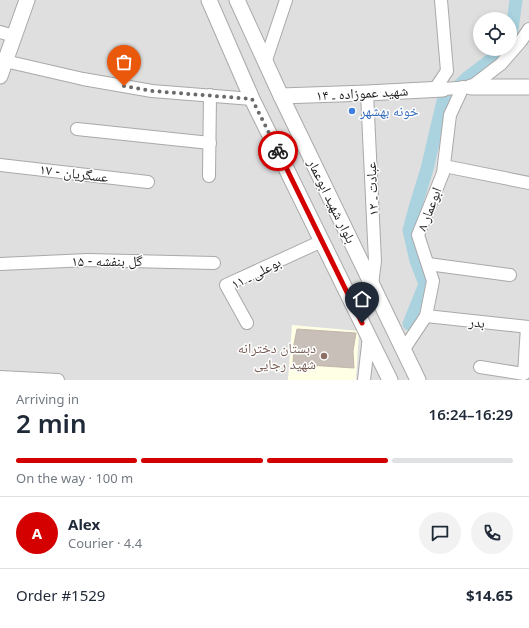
<!DOCTYPE html>
<meta charset="utf-8">
<style>
:root{--surface:#fff;--page:#f2f2f3;--text:#1f2937;--muted:#747a83;--line:#e0e1e3;--accent:#d40000}
body{margin:0;font-family:"Noto Sans","Noto Naskh Arabic",sans-serif;background:var(--page);color:var(--text);height:100vh;display:flex;flex-direction:column;font-size:15px;white-space:nowrap}
*{box-sizing:border-box;margin:0}
p{font-size:13px;color:var(--muted)}
.icon{flex:none;width:22px;height:22px;fill:none;stroke:currentColor;stroke-width:2;stroke-linecap:round;stroke-linejoin:round}
.map{position:relative;height:380px;overflow:hidden}
.side{display:flex;flex-direction:column;background:var(--surface);flex:1}
.side>*{flex:none}
.buttons{position:absolute;left:473px;top:12px;display:grid;gap:8px}
.buttons a{display:grid;place-items:center;width:44px;height:44px;border-radius:50%;background:var(--surface);box-shadow:0 2px 6px #0003;font-size:20px}
.pin{position:absolute;display:grid;place-items:center;width:34px;height:34px;color:#fff;margin:-41px -17px;border-radius:50% 50% 50% 0;rotate:-45deg;box-shadow:0 0 4px #0007}
.pin .icon{rotate:45deg}
.courier{position:absolute;display:grid;place-items:center;width:40px;height:40px;margin:-20px;border:3px solid #d40000;border-radius:50%;background:#fff;color:#222;box-shadow:0 1px 5px #0007}
.headline em{font-style:normal;font-weight:600}
.headline div{display:flex;flex-direction:column-reverse}
.headline{display:flex;align-items:center;justify-content:space-between;height:68px;padding:0 16px}
h1{font-size:26px;font-weight:600;line-height:30px}
.bar{display:grid;grid-template-columns:repeat(4,1fr);gap:6px 4px;align-content:center;height:48px;padding:0 16px}
.bar i{height:5px;border-radius:3px;background:var(--line)}
.bar .on{background:var(--accent)}
.bar p{grid-column:span 4}
.line{display:flex;align-items:center;gap:10px;padding:0 16px;border-top:1px solid var(--line)}
.line div{flex:1}
.round{display:grid;place-items:center;flex:none;width:42px;height:42px;border-radius:21px;background:var(--page)}
.map>svg:first-child{display:block}
.residential{fill:#e0dfdf;fill-rule:evenodd}
.education{fill:#ffffe5}
.lines{fill:none;stroke-linecap:round;stroke-linejoin:round}
.canal{stroke:#aad3df;stroke-width:13}
.building{fill:#c7bfb8;stroke:#c4b6ab}
.minor-casing{stroke:#a9a9a9;stroke-width:14}
.tertiary-casing{stroke:#a9a9a9;stroke-width:17}
.minor{stroke:#fff;stroke-width:12}
.tertiary{stroke:#fff;stroke-width:15}
.done{stroke:#6b6a68;stroke-width:4;stroke-dasharray:0 7.2}
.route{stroke:#d40000;stroke-width:5}
.shop-dot{fill:#3f7fe0;stroke:#fff;stroke-width:1.5}
.education-dot{fill:#8d6e63;stroke:#fff;stroke-width:1.5}
.labels{text-anchor:middle;stroke-width:3;stroke-linejoin:round;paint-order:stroke}
.street-label{font-size:14px;fill:#222;stroke:#fff}
.shop-label{font-size:14px;fill:#366cbe;stroke:#fff;text-anchor:start}
.education-label{font-size:14px;fill:#785e54;stroke:#fff;text-anchor:end}
</style>
<div class="map">
<svg width="529" height="380" viewBox="0 0 529 380">
<rect width="100%" height="100%" fill="#f2efe9"/>
<!-- residential -->
<path class="residential" d="M0,0H529V380H0ZM480,19H510V49H480Z"/>
<!-- education -->
<path class="education" d="M292,325L359,331L356,380H288Z"/>
<g class="lines">
<!-- canal -->
<g class="canal">
<path d="M510,45L516,0"/>
<path d="M409,324L425,284L416,261L409,230L415,208L427,169L443,101L467,78L505,49"/>
</g>
</g>
<!-- building -->
<path class="building" d="M297,329L356,333L353,351L354,368L293,364L294,344Z"/>
<g class="lines">
<defs>
<g id="minor">
<path d="M0,32L14,36"/>
<path d="M5,61L83,79L152,91L252,99"/>
<path d="M265,63L286,0"/>
<path d="M435,89L447,71L441,0"/>
<path d="M443,89L471,87L501,64L521,41L529,29"/>
<path d="M367,93L375,261L372,285"/>
<path d="M77,129L210,143"/>
<path d="M0,165L148,182"/>
<path d="M444,166L529,183"/>
<path d="M209,176L210,95"/>
<path d="M0,264L88,260L214,263"/>
<path d="M428,264L510,275"/>
<path d="M426,316L529,327"/>
<path d="M247,323L226,285L322,241"/>
<path d="M404,349L426,316L433,281L418,235L443,173L450,115L463,87"/>
<path d="M480,367L524,374L527,327"/>
<path d="M0,377L58,380"/>
<path d="M364,380L369,336"/>
</g>
<g id="tertiary">
<path d="M209,0L252,99L390,380"/>
<path d="M237,0L281,96L418,380"/>
<path d="M0,76L27,0"/>
<path d="M471,87H529"/>
<path d="M281,96L367,93L443,89"/>
</g>
</defs>
<!-- minor casing -->
<use href="#minor" class="minor-casing"/>
<!-- tertiary casing -->
<use href="#tertiary" class="tertiary-casing"/>
<!-- minor -->
<use href="#minor" class="minor"/>
<!-- tertiary -->
<use href="#tertiary" class="tertiary"/>
</g>
<g class="lines">
<!-- done -->
<path class="done" d="M124,86L152,91L252,99L278,151"/>
<!-- route -->
<path class="route" d="M278,151L362,323"/>
</g>
<!-- markers -->
<circle class="shop-dot" cx="352" cy="111" r="4"/>
<circle class="education-dot" cx="324" cy="356" r="4"/>
<g class="labels">
<!-- street labels -->
<g class="street-label">
<text transform="translate(362 93) rotate(-3)" y="5">شهید عموزاده ـ ۱۴</text>
<text transform="translate(74 173) rotate(7)" y="5">عسگریان - ۱۷</text>
<text transform="translate(372 189) rotate(-93)" y="5">عبادت ـ ۱۲</text>
<text transform="translate(332 201) rotate(64)" y="5">بلوار شهید ابوعمار</text>
<text transform="translate(429 209) rotate(-69)" y="5">ابوعمار ۸</text>
<text x="107" y="266">گل بنفشه - ۱۵</text>
<text transform="translate(256 273) rotate(-27)" y="5">بوعلی ـ ۱۱</text>
<text transform="translate(477 322) rotate(6)" y="5">بدر</text>
</g>
<!-- shop labels -->
<g class="shop-label">
<text x="360" y="116">خونه بهشهر</text>
</g>
<!-- education labels -->
<g class="education-label">
<text x="316" y="353">دبستان دخترانه<tspan x="316" dy="16">شهید رجایی</tspan></text>
</g>
</g>
</svg>
<div class="buttons">
<a><svg class="icon" aria-label="locate" viewBox="0 0 24 24"><circle cx="12" cy="12" r="6"/><path d="M12 2v4M12 18v4M2 12h4M18 12h4"/></svg></a>
</div>
<div class="pin" style="left:124px;top:86px;background:#ea580c"><svg class="icon" aria-label="bag" viewBox="0 0 24 24"><path d="M5 8h14l-1 12H6zM9 8a3 3 0 0 1 6 0"/></svg></div>
<div class="pin" style="left:362px;top:323px;background:#1f2937"><svg class="icon" aria-label="home" viewBox="0 0 24 24"><path d="M3 11l9-7 9 7M6 9v11h12V9"/></svg></div>
<div class="courier" style="left:278px;top:151px"><svg class="icon" aria-label="bike" viewBox="0 0 24 24"><circle cx="6" cy="16" r="4"/><circle cx="18" cy="16" r="4"/><path d="M6 16l4-8h5l3 8M10 8l3 8H6M13 5h3"/></svg></div>
</div>
<section class="side">
<div class="headline"><div><h1>2 min</h1><p>Arriving in</p></div><em>16:24–16:29</em></div>
<div class="bar"><i class="on"></i><i class="on"></i><i class="on"></i><i></i><p>On the way · 100 m</p></div>
<div class="line" style="height:72px"><b class="round" style="background:var(--accent);color:#fff">A</b><div><b>Alex</b><p>Courier · 4.4</p></div><a class="round"><svg class="icon" aria-label="chat" viewBox="0 0 24 24"><path d="M4 5h16v11H9l-5 4z"/></svg></a><a class="round"><svg class="icon" aria-label="phone" viewBox="0 0 24 24"><path d="M5 4h4l2 5-3 2q2 4 5 5l2-3 5 2v4C11 20 4 13 5 4z"/></svg></a></div>
<div class="line" style="height:52px"><div>Order #1529</div><b>$14.65</b></div>
</section>
